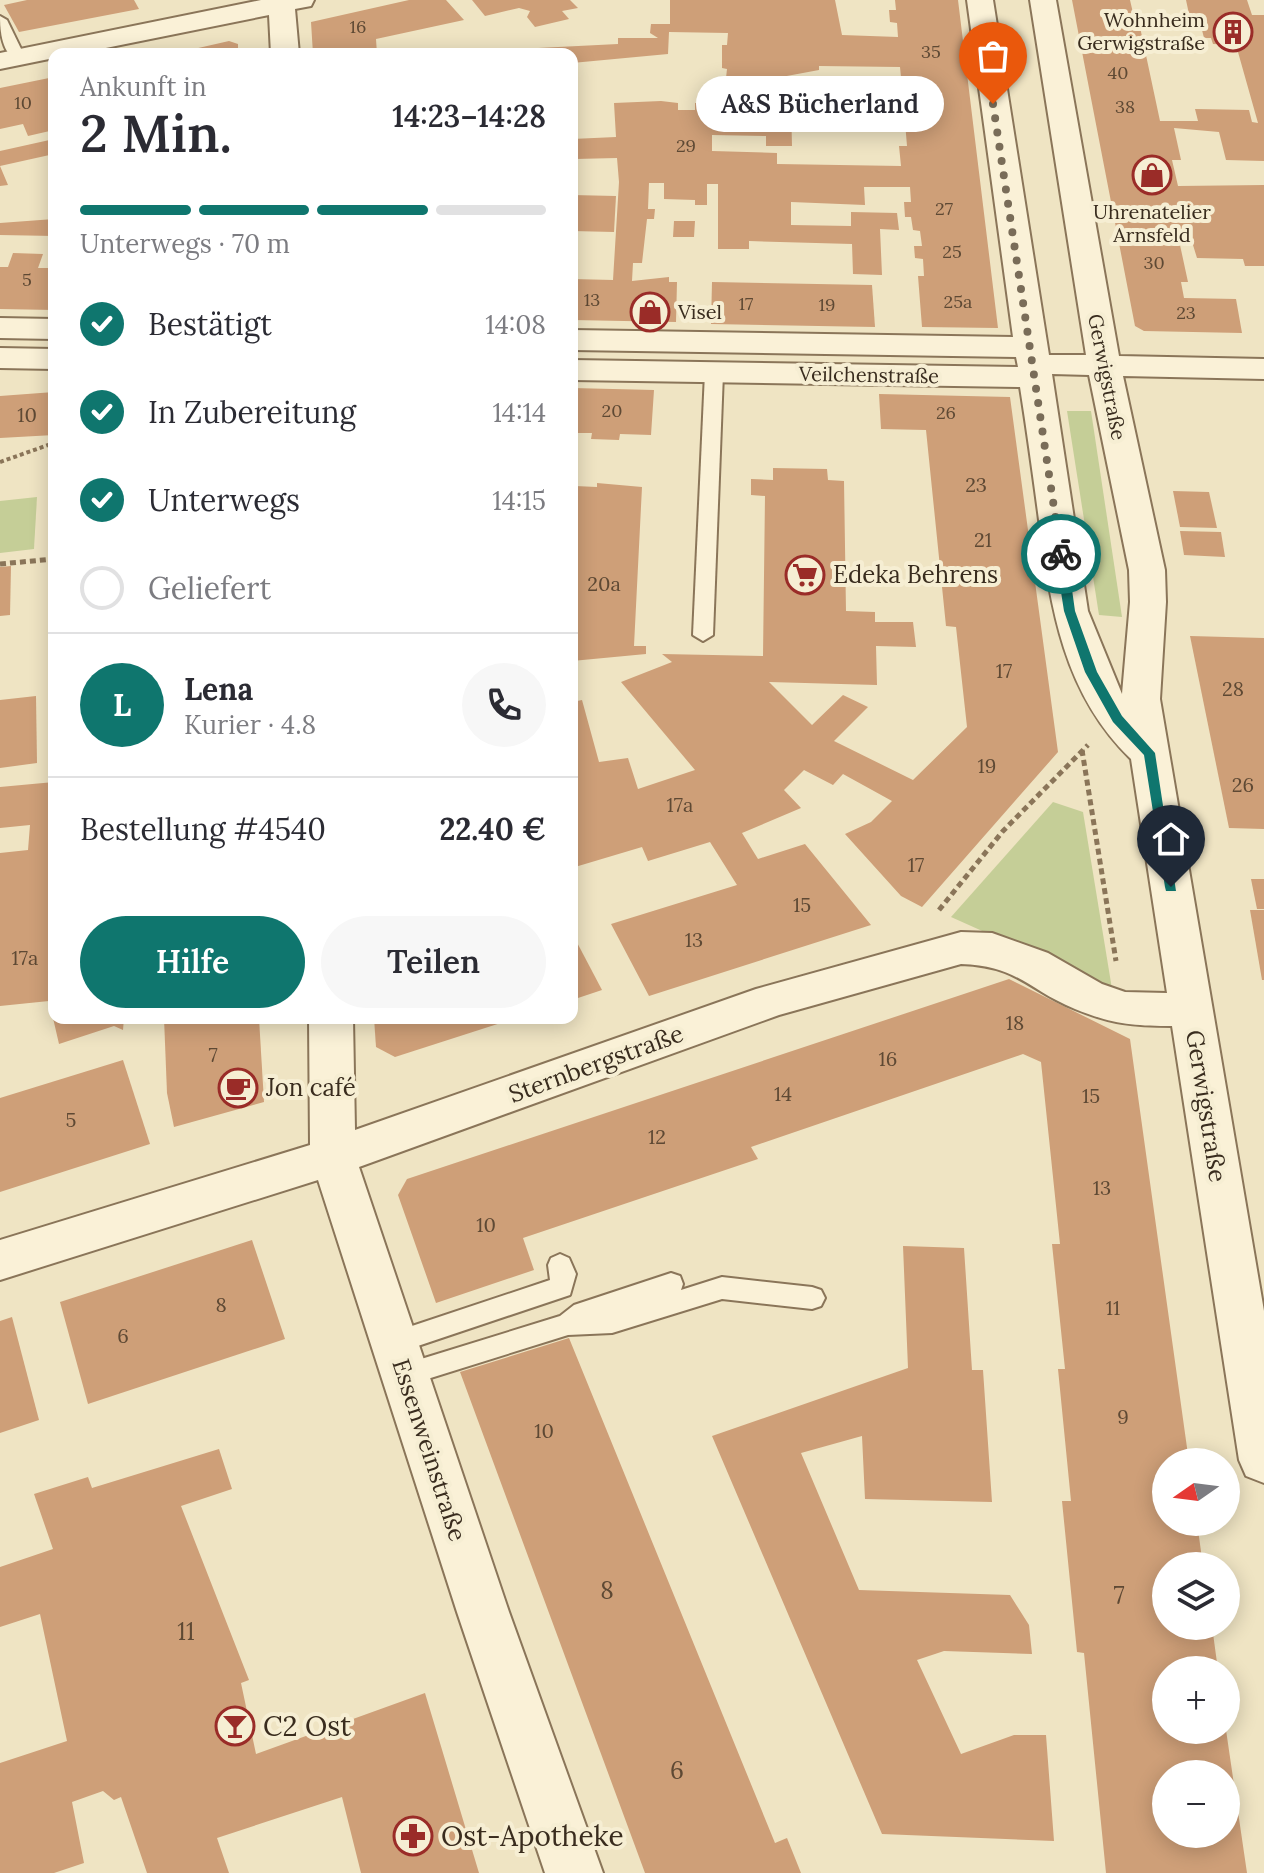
<!DOCTYPE html>
<html lang="de">
<meta charset="utf-8">
<style>
:root{--surface:#fff;--page:#f7f7f7;--text:#2b2b33;--muted:#7c7c81;--line:#e1e1e2;--accent:#0f766e}
body{margin:0;font-family:Lora,serif;background:var(--page);color:var(--text);height:100vh;display:flex;flex-direction:column;font-size:30px;white-space:nowrap}
*{box-sizing:border-box;margin:0}
p{font-size:26px;color:var(--muted)}
.icon{flex:none;width:44px;height:44px;fill:none;stroke:currentColor;stroke-width:2;stroke-linecap:round;stroke-linejoin:round}
.map{position:relative;flex:1;overflow:hidden}
.panel{position:absolute;left:48px;top:48px;width:530px;height:976px;display:flex;flex-direction:column;background:var(--surface);border-radius:16px;box-shadow:0 4px 20px #0003}
.panel>*{flex:none}
.needle{width:52px;rotate:256deg}
.fabs{position:absolute;left:1152px;top:1448px;display:grid;gap:16px}
.fabs a{display:grid;place-items:center;width:88px;height:88px;border-radius:50%;background:var(--surface);box-shadow:0 4px 20px #0003;font-size:40px}
.pin{position:absolute;display:grid;place-items:center;width:68px;height:68px;color:#fff;margin:-82px -34px;border-radius:50% 50% 50% 0;rotate:-45deg;box-shadow:0 0 8px #0007}
.pin .icon{rotate:45deg}
.courier{position:absolute;display:grid;place-items:center;width:80px;height:80px;margin:-40px;border:6px solid #0f766e;border-radius:50%;background:#fff;color:#222;box-shadow:0 2px 10px #0007}
.bubble{position:absolute;height:56px;border-radius:28px;background:var(--surface);box-shadow:0 4px 20px #0003;font-size:26px;font-weight:600;line-height:56px;text-align:center}
.head em{font-style:normal;font-weight:600}
.head div{display:flex;flex-direction:column-reverse}
.head{display:flex;align-items:center;justify-content:space-between;height:136px;padding:0 32px}
h1{font-size:52px;font-weight:600;line-height:60px}
.bar{display:grid;grid-template-columns:repeat(4,1fr);gap:12px 8px;align-content:center;height:96px;padding:0 32px}
.bar i{height:10px;border-radius:6px;background:var(--line)}
.bar .active{background:var(--accent)}
.bar p{grid-column:span 4}
.line{display:flex;align-items:center;gap:20px;padding:0 32px;border-top:2px solid var(--line)}
.line div{flex:1}
.round{display:grid;place-items:center;flex:none;width:84px;height:84px;border-radius:42px;background:var(--page)}
ol{padding:0 32px;list-style:none}
li{display:flex;align-items:center;gap:24px;height:88px}
li p{margin-inline-start:auto}
li .icon{padding:8px;border-radius:50%;background:var(--accent);color:#fff;stroke-width:4}
li:last-child{color:var(--muted)}
li i{width:44px;height:44px;border:4px solid var(--line);border-radius:50%}
.button{display:flex;gap:16px;margin-top:auto;padding:16px 32px}
.button a{flex:1;height:92px;border-radius:48px;background:var(--accent);color:#fff;font-size:32px;font-weight:600;line-height:92px;text-align:center}
.button a+a{background:var(--page);color:var(--text)}
.map>svg:first-child{display:block}
.green{fill:#c5ce97}
.building{fill:#ce9f78;fill-rule:evenodd}
.lines{fill:none;stroke-linecap:round;stroke-linejoin:round}
.service-casing{stroke:#8a7559;stroke-width:4}
.minor-casing{stroke:#8a7559;stroke-width:4}
.path-far1{stroke:#8a7559;stroke-width:4;stroke-dasharray:4 3;stroke-linecap:butt}
.path{stroke:#8a7559;stroke-width:5;stroke-dasharray:6 4;stroke-linecap:butt}
.service{fill:#faf1d7;fill-rule:evenodd}
.minor{fill:#faf1d7;fill-rule:evenodd}
.route{fill:#0f766e}
.done{stroke:#796c58;stroke-width:8;stroke-dasharray:0 14.4}
.labels{text-anchor:middle;stroke-width:8;stroke-linejoin:round;paint-order:stroke}
.far-number-label{font-size:18px;fill:#5e4934}
.far-poi-label{font-size:20px;fill:#392c1e;stroke:#f6eed3;text-anchor:end}
.far-street-label{font-size:20px;fill:#392c1e;stroke:#f6eed3}
.number-label{font-size:20px;fill:#5e4934}
.poi-label{font-size:24px;fill:#392c1e;stroke:#f6eed3;text-anchor:start}
.street-label{font-size:24px;fill:#392c1e;stroke:#f6eed3}
.near-number-label{font-size:24px;fill:#5e4934}
.near-poi-label{font-size:28px;fill:#392c1e;stroke:#f6eed3;text-anchor:start}
</style>
<div class="map">
<svg width="1264" height="1873" viewBox="0 0 1264 1873">
<rect width="100%" height="100%" fill="#efe4c3"/>
<!-- green -->
<g class="green">
<path d="M1067,411H1091L1122,617L1099,615Z"/>
<path d="M37,497L34,549L0,553V501Z"/>
<path d="M1053,802L1083,812L1112,989L951,917Z"/>
</g>
<!-- building -->
<g class="building">
<path d="M27,0H134L139,9L19,32L4,5Z"/>
<path d="M409,0H446L464,20L376,39L377,54H313L311,22Z"/>
<path d="M472,0H570L578,8L562,11L569,19L535,27L527,17L530,11L519,8L485,16Z"/>
<path d="M670,0H835L842,35L898,37L897,23L890,22L889,10H896L895,0H958L998,328L922,327L918,276H924L923,259L915,258L914,246H922L920,231L913,230L911,217H905L904,202H911L910,187H864L865,205L791,202V225L851,226V212L897,213L899,230L880,229L882,275L853,274L852,244L749,241V249H718V184H707V205H695V200L664,199V183H649L648,209H655L654,219H647L642,263H633L632,281L669,277V282H677L676,322L572,320V279L613,280L619,182L617,158L575,159L572,158V139L616,137L614,103L661,101L678,103V110H695V103L791,104L792,146H766V136L712,135V151L777,153V164L901,166L899,146H907L905,122H891L892,125L812,124L811,106L904,108L900,67L819,66V70L776,78H726L727,69L722,68V45H727L728,33L669,32L668,54L572,63V54H476L498,48L500,50L618,44V38H658L650,33L651,24H670Z"/>
<path d="M1072,0H1130L1133,13H1137L1160,121H1198L1195,109L1249,110L1252,122L1258,123L1236,45L1213,44L1211,38H1204L1198,14H1189L1186,0H1247L1252,15H1264V161L1226,160L1219,132L1174,128L1181,160H1172L1178,186L1264,185V266H1245L1243,259L1197,258L1193,245H1180L1188,282H1181L1184,298L1236,299L1242,333L1144,331L1135,326Z"/>
<path d="M229,41L238,44V54H172Z"/>
<path d="M54,77V130L28,136L23,124L0,129V88Z"/>
<path d="M54,139V154L0,166L8,185L0,186V151Z"/>
<path d="M572,195L616,196L614,232L572,231Z"/>
<path d="M54,219V236L0,235V223Z"/>
<path d="M674,221H695L694,237H673Z"/>
<path d="M13,253L43,254L38,268H54V310L0,309V267H8Z"/>
<path d="M712,282L872,285L875,327L711,324Z"/>
<path d="M572,388L654,390L651,435L620,434L619,440L591,439L592,433H572Z"/>
<path d="M54,392V435L0,438V396Z"/>
<path d="M879,394L1010,397L1058,752L922,907L901,896L845,834L871,822L892,801L843,774L833,785L804,770L784,790L801,808L742,833L758,859L805,844L871,925L649,996L611,924L737,885L710,842L648,861L642,847L575,867L572,862V702L582,700L599,762L628,758L638,789L695,770L621,682L672,662L662,654L763,656L765,496L751,495V479L773,480V468L827,469L828,480L844,481L846,611L875,612V622H913L916,647L876,646L877,685L769,682L812,725L843,695L868,707L834,741L913,780L967,727L956,627L946,626L926,430L881,429Z"/>
<path d="M597,483L642,487L634,646H646V654L572,661L575,486L597,487Z"/>
<path d="M1173,491L1209,492L1217,528L1180,527Z"/>
<path d="M1180,531L1221,532L1225,557L1184,555Z"/>
<path d="M11,566L10,615L0,616V567Z"/>
<path d="M1190,636L1264,638V829L1229,828Z"/>
<path d="M36,696L37,763L0,768V700Z"/>
<path d="M54,782V951H51L49,1001L0,1006V853L28,850L30,825L0,828V787Z"/>
<path d="M1251,879H1264V909H1257Z"/>
<path d="M1250,910H1264V980H1262Z"/>
<path d="M572,933L602,990L572,1000Z"/>
<path d="M1009,979L1130,1039L1189,1462H1166V1522H1197L1203,1566H1166V1626H1212L1218,1670H1166V1730H1226L1247,1873H1106L1084,1653L1077,1652L1062,1501H1071L1058,1369H1065L1052,1244H1060L1041,1062L1023,1054L751,1147L758,1159L523,1238L534,1270L436,1303L398,1195L407,1179ZM1166,1774H1226V1834H1166Z"/>
<path d="M53,1018H124L123,1030L114,1026L59,1044Z"/>
<path d="M164,1018H259L264,1102L174,1127L167,1093Z"/>
<path d="M374,1018H513V1019L395,1057L376,1047Z"/>
<path d="M123,1060L150,1144L0,1192V1098Z"/>
<path d="M252,1240L285,1339L88,1404L60,1302Z"/>
<path d="M903,1246L964,1248L972,1370H983L992,1502L865,1499L862,1436L801,1453L859,1590L1010,1595L1029,1625L1032,1654L944,1651L917,1660L961,1754L1014,1735H1046L1054,1841L882,1834L712,1436L908,1368Z"/>
<path d="M12,1317L39,1420L0,1433V1321Z"/>
<path d="M569,1338L775,1843L787,1838L801,1873H645L460,1372Z"/>
<path d="M219,1449L232,1489L181,1506L249,1680L241,1683L256,1754L425,1693L479,1873H361L342,1797L217,1838L229,1873H147L121,1797L114,1800L103,1791L72,1802L84,1863L54,1873H0V1763L67,1741L40,1614L0,1627V1567L53,1549L34,1494L88,1477L92,1488Z"/>
</g>
<g class="lines">
<defs>
<g id="service">
<path d="M0,16L7,20L25,57L23,60L18,61C2,54 0,32 0,16Z"/>
<path d="M714,368L723,373L713,635L703,641L693,635L705,373Z"/>
<path d="M560,1254L569,1258L576,1274L570,1295L394,1354L385,1351L381,1343L385,1335L550,1280L548,1265L551,1258Z"/>
<path d="M671,1273L680,1276L683,1284L681,1290L722,1277L812,1287L821,1290L825,1298L821,1306L812,1309L722,1299L612,1333L568,1335L405,1386L396,1383L392,1375L396,1367L405,1364L560,1316L574,1305Z"/>
</g>
<g id="minor">
<path d="M261,0H314L311,6L295,9L299,54H271L269,15L76,54H54V58L0,69V53Z"/>
<path d="M967,0H993L1049,355H1086L1030,0H1056L1119,356L1264,359V379L1123,376L1165,570L1166,602L1160,699L1264,1311V1483L1246,1476L1239,1460L1172,1026C1133,1026 1112,1024 1075,1009C1028,990 1019,966 961,964L779,1015L359,1167L509,1612L603,1873H545L457,1612L318,1180L0,1280V1240L310,1145L309,1018H353L355,1130L756,989L961,932L992,933L1048,953L1102,984L1125,992L1167,993L1131,759C1063,693 1051,608 1039,520C1033,475 1027,431 1020,387L572,380V360L1018,367L1016,357L572,350V330L1013,337ZM1052,374L1089,375L1129,570L1130,602L1122,694L1088,611Z"/>
<path d="M0,318L54,319V339L0,338Z"/>
<path d="M0,348L54,349V369L0,368Z"/>
</g>
</defs>
<!-- service casing -->
<use href="#service" class="service-casing"/>
<!-- minor casing -->
<use href="#minor" class="minor-casing"/>
<!-- path-far1 -->
<path class="path-far1" d="M0,462L54,443"/>
<!-- path -->
<g class="path">
<path d="M0,564L54,559"/>
<path d="M1082,750L1116,961"/>
<path d="M939,910L1003,831L1088,745"/>
</g>
<!-- service -->
<use href="#service" class="service"/>
<!-- minor -->
<use href="#minor" class="minor"/>
</g>
<!-- route -->
<path class="route" d="M1061,551L1067,554L1075,611L1097,672L1122,716L1155,753L1176,891H1166L1165,887L1144,755L1113,722L1085,672L1064,611L1055,554Z"/>
<g class="lines">
<!-- done -->
<path class="done" d="M993,104L1061,554"/>
</g>
<!-- icons -->
<defs>
<symbol id="building-ring" viewBox="-11 -11 22 22"><circle r="9.5" fill="#f6eed3" stroke="#9a2c28" stroke-width="1.5"/><path d="M-4-6H4V6H1V3H-1V6H-4ZM-2.5-4.3h1.7v1.8h-1.7ZM.8-4.3h1.7v1.8H.8ZM-2.5-1h1.7V.8h-1.7ZM.8-1h1.7V.8H.8Z" fill="#9a2c28"/></symbol>
<symbol id="shop-ring" viewBox="-11 -11 22 22"><circle r="9.5" fill="#f6eed3" stroke="#9a2c28" stroke-width="1.5"/><path d="M-5-2.5h2.3a2.7 3.5 0 0 1 5.4 0H5L5.5 6h-11ZM-1.5-2.5h3a1.5 2.3 0 0 0-3 0Z" fill="#9a2c28"/></symbol>
<symbol id="supermarket-ring" viewBox="-11 -11 22 22"><circle r="9.5" fill="#f6eed3" stroke="#9a2c28" stroke-width="1.5"/><path d="M-6-5.5h2.5l.6 2H6L4.5 2H-2.5L-4.4-4H-6ZM-1.5 3.2a1.3 1.3 0 1 0 .1 0ZM3 3.2a1.3 1.3 0 1 0 .1 0Z" fill="#9a2c28"/></symbol>
<symbol id="cafe-ring" viewBox="-11 -11 22 22"><circle r="9.5" fill="#f6eed3" stroke="#9a2c28" stroke-width="1.5"/><path d="M-5.5-4.5H6V0H3Q3 3.5 0 3.5H-2.5Q-5.5 3.5-5.5 0ZM3-3.2v2h1.7v-2ZM-6 4.5H4V6H-6Z" fill="#9a2c28"/></symbol>
<symbol id="bar-ring" viewBox="-11 -11 22 22"><circle r="9.5" fill="#f6eed3" stroke="#9a2c28" stroke-width="1.5"/><path d="M-6-5H6L.8 .8V4.5H3.5V6h-7V4.5H-.8V.8Z" fill="#9a2c28"/></symbol>
<symbol id="pharmacy-ring" viewBox="-11 -11 22 22"><circle r="9.5" fill="#f6eed3" stroke="#9a2c28" stroke-width="1.5"/><path d="M-2-6h4v4h4v4h-4v4h-4v-4h-4v-4h4Z" fill="#9a2c28"/></symbol>
</defs>
<g fill-rule="evenodd">
<use href="#building-ring" x="1211" y="10" width="44" height="44"/>
<use href="#shop-ring" x="1130" y="153" width="44" height="44"/>
<use href="#shop-ring" x="628" y="290" width="44" height="44"/>
<use href="#supermarket-ring" x="783" y="553" width="44" height="44"/>
<use href="#cafe-ring" x="216" y="1066" width="44" height="44"/>
<use href="#bar-ring" x="213" y="1704" width="44" height="44"/>
<use href="#pharmacy-ring" x="391" y="1814" width="44" height="44"/>
</g>
<g class="labels">
<!-- far-number labels -->
<g class="far-number-label">
<text x="358" y="33">16</text>
<text x="931" y="58">35</text>
<text x="1118" y="79">40</text>
<text x="23" y="109">10</text>
<text x="1125" y="113">38</text>
<text x="686" y="152">29</text>
<text x="944" y="215">27</text>
<text x="952" y="258">25</text>
<text x="1154" y="269">30</text>
<text x="27" y="286">5</text>
<text x="592" y="306">13</text>
<text x="958" y="308">25a</text>
<text x="746" y="310">17</text>
<text x="827" y="311">19</text>
<text x="1186" y="319">23</text>
<text x="612" y="417">20</text>
<text x="946" y="419">26</text>
</g>
<!-- far-poi labels -->
<g class="far-poi-label">
<text x="1205" y="27">Wohnheim<tspan x="1205" dy="23">Gerwigstraße</tspan></text>
<text x="1152" y="219" text-anchor="middle">Uhrenatelier<tspan x="1152" dy="23">Arnsfeld</tspan></text>
<text x="678" y="319" text-anchor="start">Visel</text>
</g>
<!-- far-street labels -->
<g class="far-street-label">
<text transform="translate(869 375) rotate(1)" y="7">Veilchenstraße</text>
<text transform="translate(1107 377) rotate(79)" y="7">Gerwigstraße</text>
</g>
<!-- number labels -->
<g class="number-label">
<text x="27" y="422">10</text>
<text x="976" y="492">23</text>
<text x="983" y="547">21</text>
<text x="604" y="591">20a</text>
<text x="1004" y="678">17</text>
<text x="1233" y="696">28</text>
<text x="987" y="773">19</text>
<text x="1243" y="792">26</text>
<text x="680" y="812">17a</text>
<text x="916" y="872">17</text>
<text x="802" y="912">15</text>
<text x="694" y="947">13</text>
<text x="25" y="965">17a</text>
<text x="1015" y="1030">18</text>
<text x="213" y="1062">7</text>
<text x="888" y="1066">16</text>
<text x="783" y="1101">14</text>
<text x="1091" y="1103">15</text>
<text x="71" y="1127">5</text>
<text x="657" y="1144">12</text>
<text x="1102" y="1195">13</text>
<text x="486" y="1232">10</text>
<text x="221" y="1312">8</text>
<text x="1113" y="1315">11</text>
<text x="123" y="1343">6</text>
<text x="1123" y="1424">9</text>
<text x="544" y="1438">10</text>
</g>
<!-- poi labels -->
<g class="poi-label">
<text x="833" y="583">Edeka Behrens</text>
<text x="266" y="1096">Jon café</text>
</g>
<!-- street labels -->
<g class="street-label">
<text transform="translate(596 1064) rotate(-20)" y="8">Sternbergstraße</text>
<text transform="translate(1206 1106) rotate(81)" y="8">Gerwigstraße</text>
<text transform="translate(429 1450) rotate(72)" y="8">Essenweinstraße</text>
</g>
<!-- near-number labels -->
<g class="near-number-label">
<text x="607" y="1599">8</text>
<text x="1119" y="1604">7</text>
<text x="186" y="1640">11</text>
<text x="677" y="1779">6</text>
</g>
<!-- near-poi labels -->
<g class="near-poi-label">
<text x="263" y="1736">C2 Ost</text>
<text x="441" y="1846">Ost-Apotheke</text>
</g>
</g>
</svg>
<div class="fabs">
<a><svg class="needle" viewBox="-14 -14 28 28"><path d="M0-13l5 13h-10z" fill="#e53935"/><path d="M0 13l5-13h-10z" fill="#7c7c81"/></svg></a>
<a><svg class="icon" aria-label="layers" viewBox="0 0 24 24"><path d="M12 4l9 5-9 5-9-5zM3 14l9 5 9-5"/></svg></a>
<a>+</a>
<a>−</a>
</div>
<div class="pin" style="left:993px;top:104px;background:#ea580c"><svg class="icon" aria-label="bag" viewBox="0 0 24 24"><path d="M5 8h14l-1 12H6zM9 8a3 3 0 0 1 6 0"/></svg></div>
<div class="pin" style="left:1171px;top:887px;background:#1f2937"><svg class="icon" aria-label="home" viewBox="0 0 24 24"><path d="M3 11l9-7 9 7M6 9v11h12V9"/></svg></div>
<div class="courier" style="left:1061px;top:554px"><svg class="icon" aria-label="bike" viewBox="0 0 24 24"><circle cx="6" cy="16" r="4"/><circle cx="18" cy="16" r="4"/><path d="M6 16l4-8h5l3 8M10 8l3 8H6M13 5h3"/></svg></div>
<div class="bubble" style="left:696px;top:76px;width:248px">A&amp;S Bücherland</div>
<section class="panel">
<div class="head"><div><h1>2 Min.</h1><p>Ankunft in</p></div><em>14:23–14:28</em></div>
<div class="bar"><i class="active"></i><i class="active"></i><i class="active"></i><i></i><p>Unterwegs · 70 m</p></div>
<ol>
<li><svg class="icon" aria-label="check" viewBox="0 0 24 24"><path d="M5 12l5 5 9-10"/></svg>Bestätigt<p>14:08</p></li>
<li><svg class="icon" aria-label="check" viewBox="0 0 24 24"><path d="M5 12l5 5 9-10"/></svg>In Zubereitung<p>14:14</p></li>
<li><svg class="icon" aria-label="check" viewBox="0 0 24 24"><path d="M5 12l5 5 9-10"/></svg>Unterwegs<p>14:15</p></li>
<li><i></i>Geliefert</li>
</ol>
<div class="line" style="height:144px"><b class="round" style="background:var(--accent);color:#fff">L</b><div><b>Lena</b><p>Kurier · 4.8</p></div><a class="round"><svg class="icon" aria-label="phone" viewBox="0 0 24 24"><path d="M5 4h4l2 5-3 2q2 4 5 5l2-3 5 2v4C11 20 4 13 5 4z"/></svg></a></div>
<div class="line" style="height:104px"><div>Bestellung #4540</div><b>22.40 €</b></div>
<div class="button"><a>Hilfe</a><a>Teilen</a></div>
</section>
</div>
